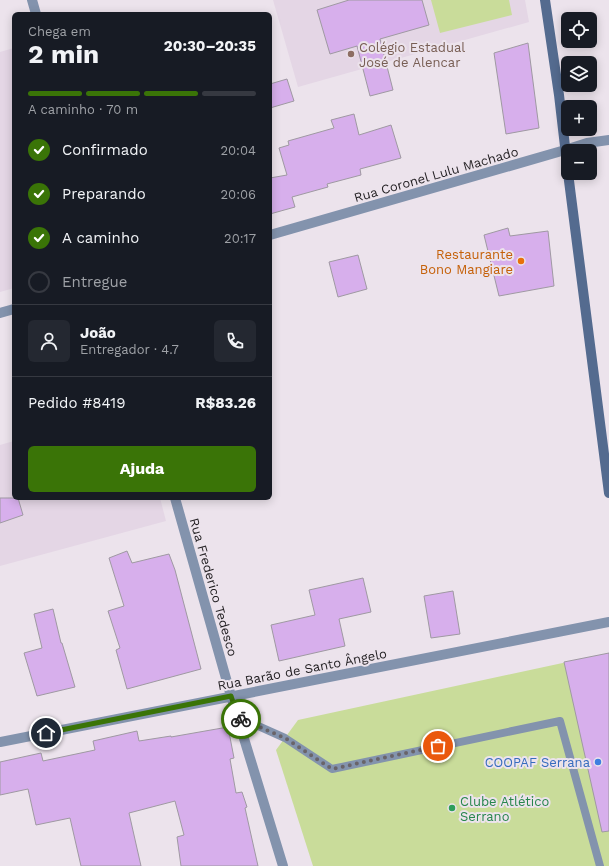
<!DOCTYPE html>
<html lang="pt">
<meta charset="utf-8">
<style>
:root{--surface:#171b24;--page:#242831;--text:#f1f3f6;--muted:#9ea1a6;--line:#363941;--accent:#3a7407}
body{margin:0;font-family:"Work Sans",sans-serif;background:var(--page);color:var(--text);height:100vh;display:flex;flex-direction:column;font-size:15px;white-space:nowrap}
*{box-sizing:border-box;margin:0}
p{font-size:13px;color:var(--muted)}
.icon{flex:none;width:22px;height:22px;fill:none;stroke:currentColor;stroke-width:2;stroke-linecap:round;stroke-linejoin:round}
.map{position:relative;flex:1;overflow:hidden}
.panel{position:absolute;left:12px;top:12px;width:260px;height:488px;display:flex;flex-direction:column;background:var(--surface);border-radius:6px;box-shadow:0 2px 10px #0003}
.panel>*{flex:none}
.tools{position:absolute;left:561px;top:12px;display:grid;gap:8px}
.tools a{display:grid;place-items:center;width:36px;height:36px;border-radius:6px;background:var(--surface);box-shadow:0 2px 10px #0003;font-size:20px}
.pin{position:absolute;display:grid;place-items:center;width:34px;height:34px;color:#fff;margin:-17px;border:2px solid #fff;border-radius:50%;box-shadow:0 1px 4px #0007}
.courier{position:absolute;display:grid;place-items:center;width:40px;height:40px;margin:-20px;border:3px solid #3a7407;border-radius:50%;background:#fff;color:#222;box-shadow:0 1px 5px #0007}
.head em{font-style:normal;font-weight:700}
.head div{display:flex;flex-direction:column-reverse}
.head{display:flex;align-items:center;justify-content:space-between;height:68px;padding:0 16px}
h1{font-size:26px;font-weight:700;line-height:30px}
.bar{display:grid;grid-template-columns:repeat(4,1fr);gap:6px 4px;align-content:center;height:48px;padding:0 16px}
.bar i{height:5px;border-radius:3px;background:var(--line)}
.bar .selected{background:var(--accent)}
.bar p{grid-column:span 4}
.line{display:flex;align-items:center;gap:10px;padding:0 16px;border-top:1px solid var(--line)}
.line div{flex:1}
.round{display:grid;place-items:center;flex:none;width:42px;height:42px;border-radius:6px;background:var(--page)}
ol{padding:0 16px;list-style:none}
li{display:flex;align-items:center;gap:12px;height:44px}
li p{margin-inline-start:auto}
li .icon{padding:4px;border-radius:50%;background:var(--accent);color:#fff;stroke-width:4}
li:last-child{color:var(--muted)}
li i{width:22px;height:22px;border:2px solid var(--line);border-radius:50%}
.action{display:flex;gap:8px;margin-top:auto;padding:8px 16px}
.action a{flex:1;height:46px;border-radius:6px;background:var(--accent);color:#fff;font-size:16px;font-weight:700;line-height:46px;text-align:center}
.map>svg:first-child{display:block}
.built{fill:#e4d6e5}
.green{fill:#c9dc9a}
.building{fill:#d7afec;stroke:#9f99a2}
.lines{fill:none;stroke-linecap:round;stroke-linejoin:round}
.service{stroke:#8393ad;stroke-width:8}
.minor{stroke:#8393ad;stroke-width:10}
.tertiary{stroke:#8393ad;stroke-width:10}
.secondary{stroke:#546b8f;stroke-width:10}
.done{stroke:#696469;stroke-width:4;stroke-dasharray:0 7.2}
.route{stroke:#3a7407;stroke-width:5}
.education-dot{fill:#8d6e63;stroke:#ece3ec;stroke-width:1.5}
.food-dot{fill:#e8710a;stroke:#ece3ec;stroke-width:1.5}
.shop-dot{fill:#3f7fe0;stroke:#ece3ec;stroke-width:1.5}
.leisure-dot{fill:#2e9e5b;stroke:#ece3ec;stroke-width:1.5}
.labels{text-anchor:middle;stroke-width:4;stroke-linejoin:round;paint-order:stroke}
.education-label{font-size:13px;fill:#785e54;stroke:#ece3ec;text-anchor:start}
.street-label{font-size:13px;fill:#221f22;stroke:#ece3ec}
.food-label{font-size:13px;fill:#c56008;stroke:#ece3ec;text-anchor:end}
.shop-label{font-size:13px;fill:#366cbe;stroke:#ece3ec;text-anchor:end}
.leisure-label{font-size:13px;fill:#27864d;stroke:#ece3ec;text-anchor:start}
</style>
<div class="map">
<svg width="609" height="866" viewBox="0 0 609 866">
<rect width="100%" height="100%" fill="#ece3ec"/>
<!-- built -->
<g class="built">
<path d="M273,0H525L529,22L298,87Z"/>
<path d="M14,48V288L0,292V52Z"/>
<path d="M14,441V498H160L166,521L0,566V445Z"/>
</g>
<!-- green -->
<g class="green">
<path d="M431,0H509L512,15L440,33Z"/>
<path d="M609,653V866H313L276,750L298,720Z"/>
</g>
<!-- building -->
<g class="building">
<path d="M349,0H422L429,25L380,39L393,90L370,96L357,46L330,54L317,10Z"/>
<path d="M528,43L539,128L506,134L494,53Z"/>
<path d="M287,79L294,101L270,108V84Z"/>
<path d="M354,114L359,135L391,125L401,158L360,169L361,175L327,184L328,187L292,197L295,207L270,214V178L287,175L279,148L289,145L288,141L334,128L331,120Z"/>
<path d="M508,228L510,236L548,231L554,286L499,296L484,235Z"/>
<path d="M358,255L367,289L338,297L329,262Z"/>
<path d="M0,498H18L23,515L0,523Z"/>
<path d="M127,551L132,563L169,554L175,570L201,669L127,689L116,650L120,648L108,611L124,606L109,558Z"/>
<path d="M363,578L371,612L339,619L345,646L279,661L271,625L315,615L309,590Z"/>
<path d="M453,591L460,634L431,638L424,596Z"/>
<path d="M53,609L61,643H62L75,687L37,696L24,653L42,648L34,614Z"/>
<path d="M609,653V831L602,832L564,662Z"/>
<path d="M228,727L234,758L230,759L236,793L242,792L247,807L245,808L258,866H181L177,837L184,835L175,801L129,813L141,866H81L70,818L36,825L28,789L0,795V762L41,753L43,761L95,750L93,741L137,731L139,741L171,736V737Z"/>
</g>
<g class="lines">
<!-- service -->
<path class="service" d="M238,717L285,738L332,769L560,721L600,866"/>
<!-- minor -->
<g class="minor">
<path d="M32,0L36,14"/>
<path d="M565,150L587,143L609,140"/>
<path d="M175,498L231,696L283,866"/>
</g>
<!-- tertiary -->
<g class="tertiary">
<path d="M270,235L565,150"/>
<path d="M0,313L14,309"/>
<path d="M0,742L609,622"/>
</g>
<!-- secondary -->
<g class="secondary">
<path d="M545,0L559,95L568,172"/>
<path d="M568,173L609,493"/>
</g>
</g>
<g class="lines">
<!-- done -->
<path class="done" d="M241,719L285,738L332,769L438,746"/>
<!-- route -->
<path class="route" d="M46,733L231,696L238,717L241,719"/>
</g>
<!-- markers -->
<circle class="education-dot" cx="351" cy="54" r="4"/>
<circle class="food-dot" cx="521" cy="261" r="4"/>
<circle class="shop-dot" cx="598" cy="762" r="4"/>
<circle class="leisure-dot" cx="452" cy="808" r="4"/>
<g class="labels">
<!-- education labels -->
<g class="education-label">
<text x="359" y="52">Colégio Estadual<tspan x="359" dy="15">José de Alencar</tspan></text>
</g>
<!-- street labels -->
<g class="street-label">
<text transform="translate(436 174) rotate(-16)" y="5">Rua Coronel Lulu Machado</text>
<text transform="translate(214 587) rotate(74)" y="5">Rua Frederico Tedesco</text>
<text transform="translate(302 669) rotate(-11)" y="5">Rua Barão de Santo Ângelo</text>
</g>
<!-- food labels -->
<g class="food-label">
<text x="513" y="259">Restaurante<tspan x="513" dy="15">Bono Mangiare</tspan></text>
</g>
<!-- shop labels -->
<g class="shop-label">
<text x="590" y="767">COOPAF Serrana</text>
</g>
<!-- leisure labels -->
<g class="leisure-label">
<text x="460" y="806">Clube Atlético<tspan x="460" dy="15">Serrano</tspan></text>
</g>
</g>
</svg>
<div class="tools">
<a><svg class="icon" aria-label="locate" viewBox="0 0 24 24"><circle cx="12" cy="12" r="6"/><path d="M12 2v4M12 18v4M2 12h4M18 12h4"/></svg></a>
<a><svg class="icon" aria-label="layers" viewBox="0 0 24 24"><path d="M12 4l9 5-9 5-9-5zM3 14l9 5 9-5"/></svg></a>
<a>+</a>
<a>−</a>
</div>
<div class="pin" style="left:438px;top:746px;background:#ea580c"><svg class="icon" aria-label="bag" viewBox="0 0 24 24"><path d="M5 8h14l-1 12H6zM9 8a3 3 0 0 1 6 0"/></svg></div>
<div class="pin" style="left:46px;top:733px;background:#1f2937"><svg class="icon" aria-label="home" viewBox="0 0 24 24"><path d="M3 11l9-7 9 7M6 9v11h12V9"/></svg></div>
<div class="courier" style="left:241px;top:719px"><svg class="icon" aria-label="bike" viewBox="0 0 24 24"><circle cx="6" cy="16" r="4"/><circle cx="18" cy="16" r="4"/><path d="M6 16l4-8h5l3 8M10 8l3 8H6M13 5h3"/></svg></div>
<section class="panel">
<div class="head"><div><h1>2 min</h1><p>Chega em</p></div><em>20:30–20:35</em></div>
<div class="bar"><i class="selected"></i><i class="selected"></i><i class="selected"></i><i></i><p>A caminho · 70 m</p></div>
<ol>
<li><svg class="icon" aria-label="check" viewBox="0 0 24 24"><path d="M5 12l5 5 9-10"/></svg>Confirmado<p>20:04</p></li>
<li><svg class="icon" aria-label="check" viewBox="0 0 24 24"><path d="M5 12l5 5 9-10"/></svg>Preparando<p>20:06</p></li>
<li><svg class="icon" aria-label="check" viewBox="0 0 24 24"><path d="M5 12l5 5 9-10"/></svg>A caminho<p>20:17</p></li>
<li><i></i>Entregue</li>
</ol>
<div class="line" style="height:72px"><a class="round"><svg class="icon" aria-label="person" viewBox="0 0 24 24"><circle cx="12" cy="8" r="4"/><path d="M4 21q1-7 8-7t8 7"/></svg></a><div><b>João</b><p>Entregador · 4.7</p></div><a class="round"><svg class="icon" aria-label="phone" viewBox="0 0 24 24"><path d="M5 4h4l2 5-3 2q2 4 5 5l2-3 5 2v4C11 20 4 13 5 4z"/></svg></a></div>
<div class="line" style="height:52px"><div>Pedido #8419</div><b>R$83.26</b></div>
<div class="action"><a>Ajuda</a></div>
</section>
</div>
